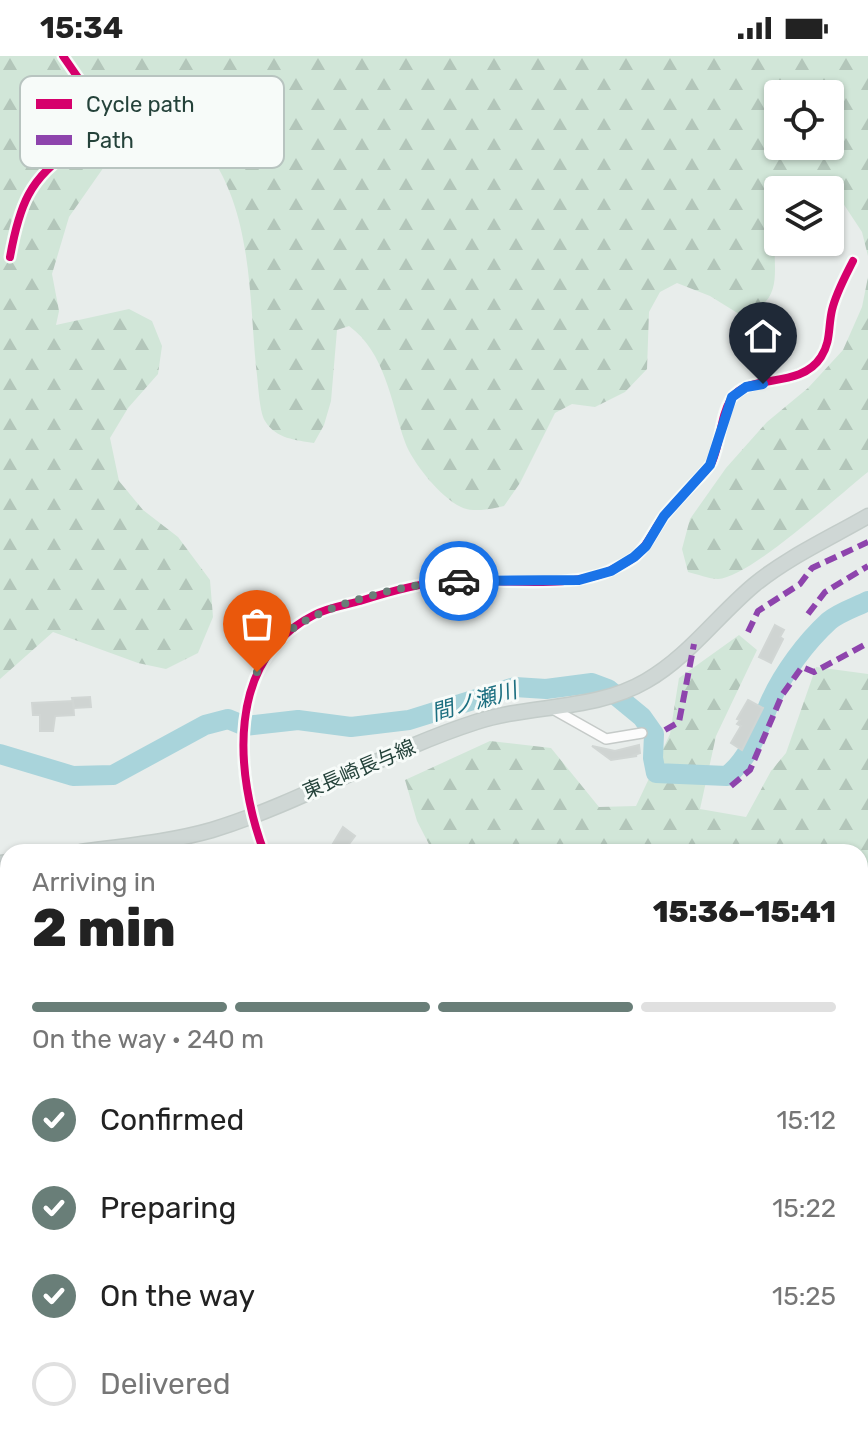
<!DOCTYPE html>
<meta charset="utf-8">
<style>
:root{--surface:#fff;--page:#f6f6f6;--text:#222;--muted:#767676;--line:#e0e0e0;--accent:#697e78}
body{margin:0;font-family:Rubik,"Noto Sans JP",sans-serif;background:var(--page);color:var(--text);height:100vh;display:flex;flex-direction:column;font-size:30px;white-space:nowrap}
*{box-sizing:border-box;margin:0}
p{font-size:26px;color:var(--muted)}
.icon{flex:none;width:44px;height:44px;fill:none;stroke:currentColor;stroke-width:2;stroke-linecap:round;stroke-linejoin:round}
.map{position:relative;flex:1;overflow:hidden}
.sheet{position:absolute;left:0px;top:788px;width:868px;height:602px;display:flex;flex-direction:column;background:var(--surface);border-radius:24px 24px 0 0;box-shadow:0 2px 6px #0004}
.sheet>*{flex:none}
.buttons{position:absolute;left:764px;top:24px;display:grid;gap:16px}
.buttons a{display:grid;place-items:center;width:80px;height:80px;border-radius:8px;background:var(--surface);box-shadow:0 2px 6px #0004;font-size:40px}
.pin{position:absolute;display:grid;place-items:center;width:68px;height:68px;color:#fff;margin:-82px -34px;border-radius:50% 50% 50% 0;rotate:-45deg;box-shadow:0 0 8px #0007}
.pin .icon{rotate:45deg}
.courier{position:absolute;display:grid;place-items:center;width:80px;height:80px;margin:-40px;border:6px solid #1a73e8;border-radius:50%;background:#fff;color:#222;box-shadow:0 2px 10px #0007}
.overview em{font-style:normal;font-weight:800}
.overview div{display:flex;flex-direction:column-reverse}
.overview{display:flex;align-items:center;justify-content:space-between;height:136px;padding:0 32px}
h1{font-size:52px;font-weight:800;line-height:60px}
.bar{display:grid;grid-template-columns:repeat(4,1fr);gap:12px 8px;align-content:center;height:96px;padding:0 32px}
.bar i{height:10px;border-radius:6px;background:var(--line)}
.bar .current{background:var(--accent)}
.bar p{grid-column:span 4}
ol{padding:0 32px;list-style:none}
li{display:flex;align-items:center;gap:24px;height:88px}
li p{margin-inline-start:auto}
li .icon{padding:8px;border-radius:50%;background:var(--accent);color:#fff;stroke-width:4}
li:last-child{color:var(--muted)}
li i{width:44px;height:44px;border:4px solid var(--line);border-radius:50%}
.status{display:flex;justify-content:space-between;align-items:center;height:56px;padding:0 40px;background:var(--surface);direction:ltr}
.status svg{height:22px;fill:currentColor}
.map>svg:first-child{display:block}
.forest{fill:url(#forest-firs);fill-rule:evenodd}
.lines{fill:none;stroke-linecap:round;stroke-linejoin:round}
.river{stroke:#a9d4db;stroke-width:20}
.building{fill:#cfd4d2;stroke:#d1d6d4;stroke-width:2}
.minor-casing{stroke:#c5cac8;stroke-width:12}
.primary-casing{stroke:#c3ccc9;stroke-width:17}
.minor{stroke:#fcfcfc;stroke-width:9}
.primary{stroke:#cfd7d5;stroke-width:14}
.quiet{stroke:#8e44ad;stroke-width:6;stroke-dasharray:12 6;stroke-linecap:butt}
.cycleway-casing{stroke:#f7fbf9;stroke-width:13}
.cycleway{stroke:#d6006c;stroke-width:8}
.done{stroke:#697e78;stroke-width:8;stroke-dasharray:0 14.4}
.route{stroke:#1a73e8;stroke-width:10}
.labels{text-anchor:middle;stroke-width:6;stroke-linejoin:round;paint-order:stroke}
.street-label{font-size:20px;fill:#24423a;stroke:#f7fbf9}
.water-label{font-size:22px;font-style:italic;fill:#1c6f80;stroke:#f7fbf9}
.key{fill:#f7fbf9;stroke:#b8c4c0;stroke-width:2}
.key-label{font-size:22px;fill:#24423a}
</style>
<div class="status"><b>15:34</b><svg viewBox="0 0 49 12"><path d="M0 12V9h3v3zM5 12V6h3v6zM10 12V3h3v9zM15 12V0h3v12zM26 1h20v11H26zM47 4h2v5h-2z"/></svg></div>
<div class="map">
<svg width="868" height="1389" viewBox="0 0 868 1389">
<defs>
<pattern id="forest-firs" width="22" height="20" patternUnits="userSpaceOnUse" patternTransform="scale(2)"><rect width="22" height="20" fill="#d1e6d8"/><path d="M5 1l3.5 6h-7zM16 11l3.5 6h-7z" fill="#b3c6ba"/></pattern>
</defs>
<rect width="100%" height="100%" fill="#e8edeb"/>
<!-- forest -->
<g class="forest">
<path d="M0,0H868V200L862,176L833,132C814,131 797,134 778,134C778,144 780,156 778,166C776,177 775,167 775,178C772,214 787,249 739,258L710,240L677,227L660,236L649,256L647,313L625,336L595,351L572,348L555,357L520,427L504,450C491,453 473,457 461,451C441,442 412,406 405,386C391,346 385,296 349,270L337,274L331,345L324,369L314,387C296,384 276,383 265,365C259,356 258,323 256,311C249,237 252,151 204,91L153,85L113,98L69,161L52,218L59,255L56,269L129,253L152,265L162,290L158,318L128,352L110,382L119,425L143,454L178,481L210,524L213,561L198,597L166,613L138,607L53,576L0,623ZM778,38H830V90H778Z"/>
<path d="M868,221V416C840,438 749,522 718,523C709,523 697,518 688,516L682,493L690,463L726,412L767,366L808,332L843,294L862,251Z"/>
<path d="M739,579L757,594L716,680L700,753L746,761L771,715L786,697L816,611L868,618V1389H84L88,1382H860V796H433L417,765L405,724L490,685L551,692L599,751L636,750L670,678L679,622Z"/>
<path d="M0,1043L8,1049V1201L0,1209Z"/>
</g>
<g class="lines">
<!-- river -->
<path class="river" d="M0,698L73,720L113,719L205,669L228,663L245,670L298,664L351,671L409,664L515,631L546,633L592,627L608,633L642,661L654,678L653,702L656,717L727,720C751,700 758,674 770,646C783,617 806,586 829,565C840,556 856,551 868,545"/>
</g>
<!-- building -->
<g class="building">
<path d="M775,569L784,574L780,581L783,583L771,607L759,601Z"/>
<path d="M90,641L91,651L74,652L72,642Z"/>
<path d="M748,644L763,652L742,694L731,687L741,670L737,668L740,664L737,663Z"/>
<path d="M73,645L74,659L55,660L53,675H40V659H33L32,647Z"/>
<path d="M639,689L640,697L634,699L637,700L611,704L592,690L615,695Z"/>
<path d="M343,771L355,780L343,796H328Z"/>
</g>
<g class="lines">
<defs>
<g id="minor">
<path d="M10,201C19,151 29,121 74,93C82,87 92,83 101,77L97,49L63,0"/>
<path d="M551,652L606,683L642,677"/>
<path d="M264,796C235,718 225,604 314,559C327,552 345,549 360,545C388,536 419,527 448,525C496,522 575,535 615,512C622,509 630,505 636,500C648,489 654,473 664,460C673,448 685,436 696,425C702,419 708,413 712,406C721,386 720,361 731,343C748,316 800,334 821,301C831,286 828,271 832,254C836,237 845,221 853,205"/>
<path d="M0,1290L8,1287"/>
<path d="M182,1382L183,1389"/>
</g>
<g id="primary">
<path d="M81,796C125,790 170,786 212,774C303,746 386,695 476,666C531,648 595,655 646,625C688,601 717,560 754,529C788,501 830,482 868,460"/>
<path d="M0,807L8,806"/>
</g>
</defs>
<!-- minor casing -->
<use href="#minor" class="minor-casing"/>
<!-- primary casing -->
<use href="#primary" class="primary-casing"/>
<!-- minor -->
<use href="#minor" class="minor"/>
<!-- primary -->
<use href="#primary" class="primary"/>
<!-- quiet -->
<g class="quiet">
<path d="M808,558L825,536L868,510"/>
<path d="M748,576L758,555L800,528L812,512L868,486"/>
<path d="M665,674L679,666L694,588"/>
<path d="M731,730L750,714L782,639L802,611L814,616L868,587"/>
<path d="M290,1382L292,1389"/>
<path d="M594,1382L600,1389"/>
</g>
<defs>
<g id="cycleway">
<path d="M10,201C19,151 29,121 74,93C82,87 92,83 101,77L97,49L63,0"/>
<path d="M264,796C235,718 225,604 314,559C327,552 345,549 360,545C388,536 419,527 448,525C496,522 575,535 615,512C622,509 630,505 636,500C648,489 654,473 664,460C673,448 685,436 696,425C702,419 708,413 712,406C721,386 720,361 731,343C748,316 800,334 821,301C831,286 828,271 832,254C836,237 845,221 853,205"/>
</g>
</defs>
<!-- cycleway casing -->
<use href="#cycleway" class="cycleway-casing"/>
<!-- cycleway -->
<use href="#cycleway" class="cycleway"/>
</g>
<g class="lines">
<!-- done -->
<path class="done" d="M257,616C266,599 277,584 292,573C330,546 413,526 459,525"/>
<!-- route -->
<path class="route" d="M459,525L579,524L611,515L634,501L646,490L664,460L710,409L732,341L746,331L763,328"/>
</g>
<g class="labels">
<!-- street labels -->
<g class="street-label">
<text transform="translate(359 713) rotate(-23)" y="7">東長崎長与線</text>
</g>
<!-- water labels -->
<g class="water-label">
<text transform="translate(474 645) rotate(-16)" y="8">間ノ瀬川</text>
</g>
</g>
<!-- legend -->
<rect x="20" y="20" width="264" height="92" rx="12" class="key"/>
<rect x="36" y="43" width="36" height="10" fill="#d6006c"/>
<rect x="36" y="79" width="36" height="10" fill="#8e44ad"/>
<g class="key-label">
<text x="86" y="56">Cycle path</text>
<text x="86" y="92">Path</text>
</g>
</svg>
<div class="buttons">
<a><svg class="icon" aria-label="locate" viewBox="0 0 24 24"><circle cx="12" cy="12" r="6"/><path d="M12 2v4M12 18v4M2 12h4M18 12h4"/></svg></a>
<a><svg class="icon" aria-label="layers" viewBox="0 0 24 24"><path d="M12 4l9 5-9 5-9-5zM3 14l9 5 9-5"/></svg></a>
</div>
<div class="pin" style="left:257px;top:616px;background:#ea580c"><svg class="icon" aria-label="bag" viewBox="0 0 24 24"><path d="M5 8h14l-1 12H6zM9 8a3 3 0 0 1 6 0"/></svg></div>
<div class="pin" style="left:763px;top:328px;background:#1f2937"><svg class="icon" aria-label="home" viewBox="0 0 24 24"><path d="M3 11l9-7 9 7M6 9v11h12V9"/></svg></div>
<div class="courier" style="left:459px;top:525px"><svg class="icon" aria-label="car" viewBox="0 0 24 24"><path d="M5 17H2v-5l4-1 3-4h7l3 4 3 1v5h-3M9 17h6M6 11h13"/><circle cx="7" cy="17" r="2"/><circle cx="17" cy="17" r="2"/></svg></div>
<section class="sheet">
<div class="overview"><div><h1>2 min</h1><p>Arriving in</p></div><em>15:36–15:41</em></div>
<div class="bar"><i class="current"></i><i class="current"></i><i class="current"></i><i></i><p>On the way · 240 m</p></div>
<ol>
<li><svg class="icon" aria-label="check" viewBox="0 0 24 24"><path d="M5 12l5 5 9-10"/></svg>Confirmed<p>15:12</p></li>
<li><svg class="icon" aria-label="check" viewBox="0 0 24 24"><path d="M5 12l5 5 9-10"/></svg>Preparing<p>15:22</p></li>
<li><svg class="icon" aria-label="check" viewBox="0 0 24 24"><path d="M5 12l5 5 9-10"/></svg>On the way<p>15:25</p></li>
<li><i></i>Delivered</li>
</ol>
</section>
</div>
